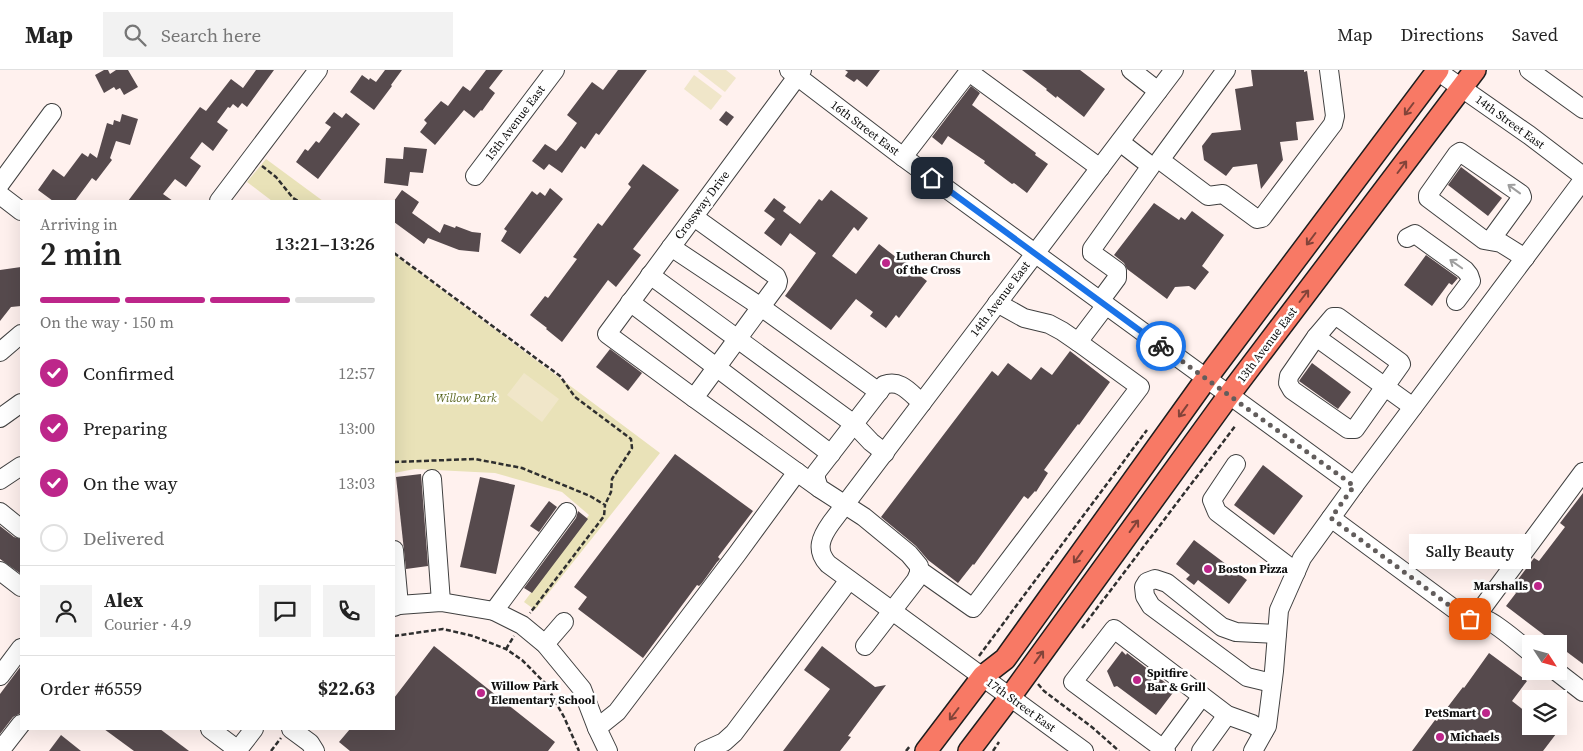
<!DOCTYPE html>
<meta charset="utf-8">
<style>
:root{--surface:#fff;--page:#f2f2f2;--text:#222;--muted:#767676;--line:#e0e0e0;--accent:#bd268a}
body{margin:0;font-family:"Source Serif 4",serif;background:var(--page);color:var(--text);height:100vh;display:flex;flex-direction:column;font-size:19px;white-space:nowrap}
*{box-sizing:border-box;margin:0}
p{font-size:16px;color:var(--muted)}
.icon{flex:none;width:28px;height:28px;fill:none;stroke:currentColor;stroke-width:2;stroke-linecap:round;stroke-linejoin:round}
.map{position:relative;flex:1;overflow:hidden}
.details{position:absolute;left:20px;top:130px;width:375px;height:530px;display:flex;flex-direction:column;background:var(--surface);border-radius:0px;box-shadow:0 5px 20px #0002}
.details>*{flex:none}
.needle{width:32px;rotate:126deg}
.buttons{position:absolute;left:1522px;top:565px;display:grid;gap:10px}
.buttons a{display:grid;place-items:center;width:45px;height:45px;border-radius:0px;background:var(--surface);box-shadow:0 5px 20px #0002;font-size:25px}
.pin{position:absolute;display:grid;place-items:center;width:42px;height:42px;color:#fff;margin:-21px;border-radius:10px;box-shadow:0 2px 8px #0006}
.courier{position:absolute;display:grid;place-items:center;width:50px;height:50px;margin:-25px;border:4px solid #1a73e8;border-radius:50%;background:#fff;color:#222;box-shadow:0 1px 6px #0007}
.bubble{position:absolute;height:35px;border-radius:0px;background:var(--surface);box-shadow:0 5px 20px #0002;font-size:16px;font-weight:600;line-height:35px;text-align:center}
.overview em{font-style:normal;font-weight:600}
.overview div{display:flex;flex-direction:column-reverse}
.overview{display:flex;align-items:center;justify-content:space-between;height:85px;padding:0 20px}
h1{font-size:32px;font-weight:600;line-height:38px}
.bar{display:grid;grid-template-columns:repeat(4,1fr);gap:8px 5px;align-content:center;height:60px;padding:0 20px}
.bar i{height:6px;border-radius:4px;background:var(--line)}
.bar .active{background:var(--accent)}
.bar p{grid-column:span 4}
.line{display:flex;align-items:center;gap:12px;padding:0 20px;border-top:1px solid var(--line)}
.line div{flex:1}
.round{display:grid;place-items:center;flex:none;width:52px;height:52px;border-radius:0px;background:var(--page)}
ol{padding:0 20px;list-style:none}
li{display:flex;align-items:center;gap:15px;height:55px}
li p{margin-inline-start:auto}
li .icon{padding:5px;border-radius:50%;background:var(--accent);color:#fff;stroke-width:4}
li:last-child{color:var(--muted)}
li i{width:28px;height:28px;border:2px solid var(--line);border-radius:50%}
header{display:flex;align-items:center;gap:30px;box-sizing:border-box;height:70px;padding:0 25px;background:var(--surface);border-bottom:1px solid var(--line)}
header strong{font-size:24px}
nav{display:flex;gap:28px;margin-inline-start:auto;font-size:18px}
.search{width:350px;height:45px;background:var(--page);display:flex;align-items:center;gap:12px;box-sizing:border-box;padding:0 18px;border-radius:0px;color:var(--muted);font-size:19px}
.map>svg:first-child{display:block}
.green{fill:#e9e2b8}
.pitch{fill:#f0e6c9}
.building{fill:#564a4d}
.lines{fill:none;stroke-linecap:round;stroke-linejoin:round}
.minor-casing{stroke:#404040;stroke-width:20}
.major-casing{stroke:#1e1e1e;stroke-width:24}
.path{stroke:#2f2f2f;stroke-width:2.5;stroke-dasharray:5 2.5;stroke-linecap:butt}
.minor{stroke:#fff;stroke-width:18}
.major{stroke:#f87965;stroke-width:21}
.oneway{stroke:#824339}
.oneway2{stroke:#9e9e9e}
.done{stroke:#625d5c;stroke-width:5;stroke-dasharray:0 9}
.route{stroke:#1a73e8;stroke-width:6}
.poi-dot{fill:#bd268a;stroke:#fff;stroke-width:2}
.labels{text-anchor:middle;stroke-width:5;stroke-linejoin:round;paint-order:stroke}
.street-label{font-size:12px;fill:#0d0d0d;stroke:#fff}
.poi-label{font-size:12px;font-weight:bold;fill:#0d0d0d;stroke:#fff;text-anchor:start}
.park-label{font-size:12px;font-style:italic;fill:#58651e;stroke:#fff}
</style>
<header>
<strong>Map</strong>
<div class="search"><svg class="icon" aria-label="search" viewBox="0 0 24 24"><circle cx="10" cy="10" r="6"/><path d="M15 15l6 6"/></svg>Search here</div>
<nav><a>Map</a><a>Directions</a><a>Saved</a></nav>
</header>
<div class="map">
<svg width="1583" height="681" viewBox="0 0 1583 681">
<rect width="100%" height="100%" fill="#fff1ee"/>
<!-- green -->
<g class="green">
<path d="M266,89L323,131H272L247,112Z"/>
<path d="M394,184L660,383L535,540L524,532L589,445L562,422L495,403L415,399L394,403Z"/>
</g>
<!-- pitch -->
<g class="pitch">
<path d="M699,0H726L736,8L725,22L698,1Z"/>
<path d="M694,5L722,26L711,40L684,19Z"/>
<path d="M524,303L559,329L542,352L507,325Z"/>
</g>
<!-- building -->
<g class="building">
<path d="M104,0H108L110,4L116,0H128L138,17L124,25L120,18L116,20L114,17L104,23L95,5Z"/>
<path d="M256,0H274L247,37L242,33L238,38L233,34L230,38L228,37L217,52L228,60L213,81L202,72L190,88L201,96L186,117L175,109L163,124L173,131H128L200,37L206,41L231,9L243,18Z"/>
<path d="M385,0H402L391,15L392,16L374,40L350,22L362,5L369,10L370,8L376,12Z"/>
<path d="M486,0H503L489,18L495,23L482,41L481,40L474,48L464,40L435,75L420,62L427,53L424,50L441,31L448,36L463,16L470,21Z"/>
<path d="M618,0H647L599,65L596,63L585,79L581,76L562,103L549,94L544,100L532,91L545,74L556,81L562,74L577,53L567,45L592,12L603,20Z"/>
<path d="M845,0H880L867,17L857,9L854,12L845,6L848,2Z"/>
<path d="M1022,0H1080L1105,19L1084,47L1057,26L1056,28L1046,20L1047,19Z"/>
<path d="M1251,0H1304V2L1307,1L1314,50L1296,52L1298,70L1280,72L1283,90L1261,119L1257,94L1233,97L1226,106L1204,90L1202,76L1212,63L1241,60L1235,19L1253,16Z"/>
<path d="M971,16L980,23L972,35L1036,83L1035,85L1048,94L1027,123L1014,113L1012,114L984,93L985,91L948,66L942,75L932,67Z"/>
<path d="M726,41L734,47L727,56L719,50Z"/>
<path d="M334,42L342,48L346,43L360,54L318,109L296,92L305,79L308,81L316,71L319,73L331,57L325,53Z"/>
<path d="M122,44L138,49L130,75L116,71L110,88L112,90L96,111L92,108L75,131H53L38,120L53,99L64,107L82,83L88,87L90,83L97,88L107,53L113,55L114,50L120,52Z"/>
<path d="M404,77L427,79L423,103L410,102L408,116L384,113L386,88L403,89Z"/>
<path d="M643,94L679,120L633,179L641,185L616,217L608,210L562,272L546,259L547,258L530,245L545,226L548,228L577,189L573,187L598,153L602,156L631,117L628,114Z"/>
<path d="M1461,97L1502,128L1488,146L1448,115Z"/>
<path d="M550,118L563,129L520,184L501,171L507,161L504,159L532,121L537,125L540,122L545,126Z"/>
<path d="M402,120L419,132L412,143L440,163L444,154L455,158L456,156L472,162L481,163L479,182L459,180L428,168L424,174L394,152V131Z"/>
<path d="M831,120L868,148L858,161L854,157L832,186L856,204L879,174L897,188L905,190L909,197L927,211L899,248L896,245L886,258L870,246L873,242L856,229L831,260L785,226L816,183L790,163L781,176L764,163L775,149L764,141L774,128L786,137L783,141L800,154L819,129L822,131Z"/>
<path d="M1154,133L1179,150L1181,147L1185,150L1192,141L1224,165L1202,196L1209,202L1195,220L1189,216L1175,217L1167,229L1127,199L1124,193L1114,185Z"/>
<path d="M1426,185L1458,208L1452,215L1449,213L1432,236L1404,215Z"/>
<path d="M21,197V236L11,237L0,251V200Z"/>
<path d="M610,279L642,303L628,321L596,297Z"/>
<path d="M1070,281L1110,312L1079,355L1078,354L1044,400L1048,403L1036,422L1035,421L1028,429L1024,426L974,495L973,494L958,513L928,490L916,476L881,447L992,301L998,306L1008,293L1031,310L1041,297L1052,305Z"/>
<path d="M1312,293L1351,322L1338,339L1299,311Z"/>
<path d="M675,384L753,441L718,487L720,489L717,492L702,513L699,516L697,515L643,588L578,539L587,527L574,517Z"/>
<path d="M1263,395L1303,426L1274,465L1234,435Z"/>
<path d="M421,404L428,496L406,499L396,407Z"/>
<path d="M480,407L515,415L496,504L460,497Z"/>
<path d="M1583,423V594L1559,576V574H1556L1506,536L1516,523L1511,519L1534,488L1539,491L1565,457L1560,453Z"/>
<path d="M549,431L557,437L539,462L530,456Z"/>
<path d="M578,441L588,449L532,523L524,518L576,448Z"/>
<path d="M0,456L14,467L21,469V504L0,489Z"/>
<path d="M1194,470L1247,510L1229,534L1198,510L1194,515L1186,509L1190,505L1176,494Z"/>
<path d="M434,576L555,672L548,681H350L339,672L350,659H394V628Z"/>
<path d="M822,576L875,617L886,615L848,666L851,667L840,681H783L830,619L804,600Z"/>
<path d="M1122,581L1126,585L1127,583L1175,620L1156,645L1117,616L1114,617L1107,601Z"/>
<path d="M1489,583L1527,611L1512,631L1531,646V656H1545L1556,664L1543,681H1412L1435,650L1437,651L1463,617L1464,618Z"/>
<path d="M21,596V643L13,647L0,664V624Z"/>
<path d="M104,659H160L189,681H134Z"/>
<path d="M61,665L81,681H49Z"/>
</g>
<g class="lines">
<defs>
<g id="minor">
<path d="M789,0L903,87L1354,416"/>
<path d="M1131,0L1158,21"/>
<path d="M1226,0L1160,90L1208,126L1223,124L1257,149L1262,148L1333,54L1335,46L1329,0"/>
<path d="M1436,0L1529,65L1583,106"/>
<path d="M1529,0L1583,39"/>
<path d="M969,2L1100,98"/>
<path d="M903,87L970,0"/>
<path d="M475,106L555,0"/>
<path d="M0,114L52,43"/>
<path d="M0,125L21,141"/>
<path d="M219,131L318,0"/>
<path d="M694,147L776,206L778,211L777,215L694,328L819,418"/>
<path d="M1407,168L1415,164L1465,200L1469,205L1471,211L1456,231"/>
<path d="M1490,171L1522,127L1521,124L1460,82L1457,84L1428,125V128L1484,170L1501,173L1525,188"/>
<path d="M671,177L761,237L879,322"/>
<path d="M650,205L854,354L871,372L885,383"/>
<path d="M1100,231L1117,208V201L1092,183V179L1151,96L1120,72"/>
<path d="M630,232L831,384"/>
<path d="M997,233L1024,248L1049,254L1062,261L1078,272L1106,235"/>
<path d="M1333,247H1338L1400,292L1401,294L1355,359H1348L1292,320L1288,313L1289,306L1316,267Z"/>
<path d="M1316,267L1413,337"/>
<path d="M0,282L21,264"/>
<path d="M694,328L607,264L802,0"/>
<path d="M0,348L21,333"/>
<path d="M1236,394L1212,430L1217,442L1296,502"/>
<path d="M432,409L441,532"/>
<path d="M0,410L21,396"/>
<path d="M0,442L21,459"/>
<path d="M1331,448L1465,547C1473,550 1481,547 1489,551C1502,558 1519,573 1531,583"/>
<path d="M394,480L399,535"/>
<path d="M919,500L973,538L1140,317L1078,272"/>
<path d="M0,501L21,517"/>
<path d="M394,537L399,535L441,532L494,541L522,555L545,574L582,619L597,658L608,681"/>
<path d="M494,541L567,442"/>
<path d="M1479,548L1480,541L1583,402"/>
<path d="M545,574L564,552"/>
<path d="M865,576L916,510L919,503V496L909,484L864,447L819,418L816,409V403L884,315C901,309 910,323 922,333"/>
<path d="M1556,601L1583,622"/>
<path d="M0,606L21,578"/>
<path d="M1272,613L1247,607L1151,536L1145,526L1144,517L1147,512L1155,509L1167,513L1222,557L1236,562L1277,564"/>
<path d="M597,658L617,642L737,484L797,402"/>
<path d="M210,659L238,680"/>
<path d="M291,659L310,673L315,681"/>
<path d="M1163,679L1202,626"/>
<path d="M0,681L21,654"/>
<path d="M237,681L254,659"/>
<path d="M704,681L724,672L734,663L849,510"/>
<path d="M1084,681L828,494C815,480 821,467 831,453L1174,0"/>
<path d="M1166,681L1073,612L1114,559L1227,645L1252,654L1264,661"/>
<path d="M1201,681L1227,645"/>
<path d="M1253,681L1267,656L1274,601L1279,540L1302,488L1354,416L1583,110"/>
</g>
<g id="major">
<path d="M926,681L983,606L1005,589L1206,309L1438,0"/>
<path d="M969,681L1010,627L1229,325L1475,0"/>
</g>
</defs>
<!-- minor casing -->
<use href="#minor" class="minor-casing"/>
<!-- major casing -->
<use href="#major" class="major-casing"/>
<!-- path -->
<g class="path">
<path d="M262,96L276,107L293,128L298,131"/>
<path d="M394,183L560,306L575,327L631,369L632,378L612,409L611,422L605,435"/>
<path d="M394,392L475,389L522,398L590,426L605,435L604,446L530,543"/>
<path d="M1082,558L1236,355"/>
<path d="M394,566L443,559L473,566L506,579L522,590L545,613L564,647L579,681"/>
<path d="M506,579L514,566"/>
<path d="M979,586L1147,360"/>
<path d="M1038,614L1044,621L1093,658L1119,681"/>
<path d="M271,681L281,668"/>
<path d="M906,681L910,676"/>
<path d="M993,681L999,672"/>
</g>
<!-- minor -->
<use href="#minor" class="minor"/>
<!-- major -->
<use href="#major" class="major"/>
</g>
<!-- one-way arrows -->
<defs><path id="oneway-shaft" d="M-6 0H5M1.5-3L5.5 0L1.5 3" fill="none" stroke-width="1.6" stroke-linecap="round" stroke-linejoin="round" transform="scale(1.25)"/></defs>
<g class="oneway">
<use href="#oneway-shaft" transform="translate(1409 39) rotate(127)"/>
<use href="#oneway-shaft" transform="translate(1402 97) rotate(-53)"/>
<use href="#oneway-shaft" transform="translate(1311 169) rotate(127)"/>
<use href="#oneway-shaft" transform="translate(1304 226) rotate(-53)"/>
<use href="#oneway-shaft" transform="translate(1183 341) rotate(126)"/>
<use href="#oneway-shaft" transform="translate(1134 456) rotate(-54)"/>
<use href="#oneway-shaft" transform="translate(1078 487) rotate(126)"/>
<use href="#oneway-shaft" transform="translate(1039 587) rotate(-54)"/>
<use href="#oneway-shaft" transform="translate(954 644) rotate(127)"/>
</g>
<g class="oneway2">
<use href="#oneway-shaft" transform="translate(1514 119) rotate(-144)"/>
<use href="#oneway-shaft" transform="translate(1456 194) rotate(-145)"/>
</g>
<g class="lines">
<!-- done -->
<path class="done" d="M1161,276L1354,416L1331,448L1465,547L1470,549"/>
<!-- route -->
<path class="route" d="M932,108L1161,276"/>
</g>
<!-- markers -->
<g class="poi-dot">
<circle cx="886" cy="193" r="5"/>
<circle cx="1208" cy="499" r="5"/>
<circle cx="1538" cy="516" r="5"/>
<circle cx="1137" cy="610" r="5"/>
<circle cx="481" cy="623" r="5"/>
<circle cx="1486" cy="643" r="5"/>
<circle cx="1440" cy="667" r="5"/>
</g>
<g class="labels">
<!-- street labels -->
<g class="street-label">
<text transform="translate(1510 52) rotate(36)" y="4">14th Street East</text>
<text transform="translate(515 53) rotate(-53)" y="4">15th Avenue East</text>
<text transform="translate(865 58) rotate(37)" y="4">16th Street East</text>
<text transform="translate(702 135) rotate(-53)" y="4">Crossway Drive</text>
<text transform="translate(1000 229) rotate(-53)" y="4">14th Avenue East</text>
<text transform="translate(1267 275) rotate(-53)" y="4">13th Avenue East</text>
<text transform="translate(1021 635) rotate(36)" y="4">17th Street East</text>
</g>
<!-- poi labels -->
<g class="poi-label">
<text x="896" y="190">Lutheran Church<tspan x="896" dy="14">of the Cross</tspan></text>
<text x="1218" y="503">Boston Pizza</text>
<text x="1528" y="520" text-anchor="end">Marshalls</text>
<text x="1147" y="607">Spitfire<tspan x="1147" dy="14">Bar &amp; Grill</tspan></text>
<text x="491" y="620">Willow Park<tspan x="491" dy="14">Elementary School</tspan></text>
<text x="1476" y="647" text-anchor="end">PetSmart</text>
<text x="1450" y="671">Michaels</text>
</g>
<!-- park labels -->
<g class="park-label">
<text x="466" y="332">Willow Park</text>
</g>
</g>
</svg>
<div class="buttons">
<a><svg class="needle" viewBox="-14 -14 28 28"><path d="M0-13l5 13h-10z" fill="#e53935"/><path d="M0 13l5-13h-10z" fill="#767676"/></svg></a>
<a><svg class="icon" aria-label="layers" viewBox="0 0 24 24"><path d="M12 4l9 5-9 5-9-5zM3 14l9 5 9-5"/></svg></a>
</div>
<div class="pin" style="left:1470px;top:549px;background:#ea580c"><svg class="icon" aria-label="bag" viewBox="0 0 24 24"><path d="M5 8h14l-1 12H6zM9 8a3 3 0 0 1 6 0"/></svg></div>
<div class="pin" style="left:932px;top:108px;background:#1f2937"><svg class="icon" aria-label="home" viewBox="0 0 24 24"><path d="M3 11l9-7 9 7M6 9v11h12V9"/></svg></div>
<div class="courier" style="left:1161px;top:276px"><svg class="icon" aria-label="bike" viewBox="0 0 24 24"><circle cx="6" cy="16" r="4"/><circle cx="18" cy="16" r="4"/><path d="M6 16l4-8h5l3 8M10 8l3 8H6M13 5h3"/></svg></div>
<div class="bubble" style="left:1409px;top:464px;width:122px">Sally Beauty</div>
<section class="details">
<div class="overview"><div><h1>2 min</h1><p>Arriving in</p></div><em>13:21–13:26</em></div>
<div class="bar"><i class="active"></i><i class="active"></i><i class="active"></i><i></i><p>On the way · 150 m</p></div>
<ol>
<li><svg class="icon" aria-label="check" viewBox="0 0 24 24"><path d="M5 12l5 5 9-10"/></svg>Confirmed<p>12:57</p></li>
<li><svg class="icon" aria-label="check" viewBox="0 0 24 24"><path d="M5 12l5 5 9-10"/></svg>Preparing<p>13:00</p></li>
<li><svg class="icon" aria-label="check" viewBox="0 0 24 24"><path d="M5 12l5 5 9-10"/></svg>On the way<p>13:03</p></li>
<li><i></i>Delivered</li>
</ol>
<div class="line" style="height:90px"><a class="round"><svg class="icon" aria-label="person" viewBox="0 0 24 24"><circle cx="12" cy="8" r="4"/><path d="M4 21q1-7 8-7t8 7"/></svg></a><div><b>Alex</b><p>Courier · 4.9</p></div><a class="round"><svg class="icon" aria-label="chat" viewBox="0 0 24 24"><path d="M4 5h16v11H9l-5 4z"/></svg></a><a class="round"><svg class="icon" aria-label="phone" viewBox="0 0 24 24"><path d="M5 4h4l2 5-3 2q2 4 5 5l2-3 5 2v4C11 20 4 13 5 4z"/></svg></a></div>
<div class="line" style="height:65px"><div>Order #6559</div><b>$22.63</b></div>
</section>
</div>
